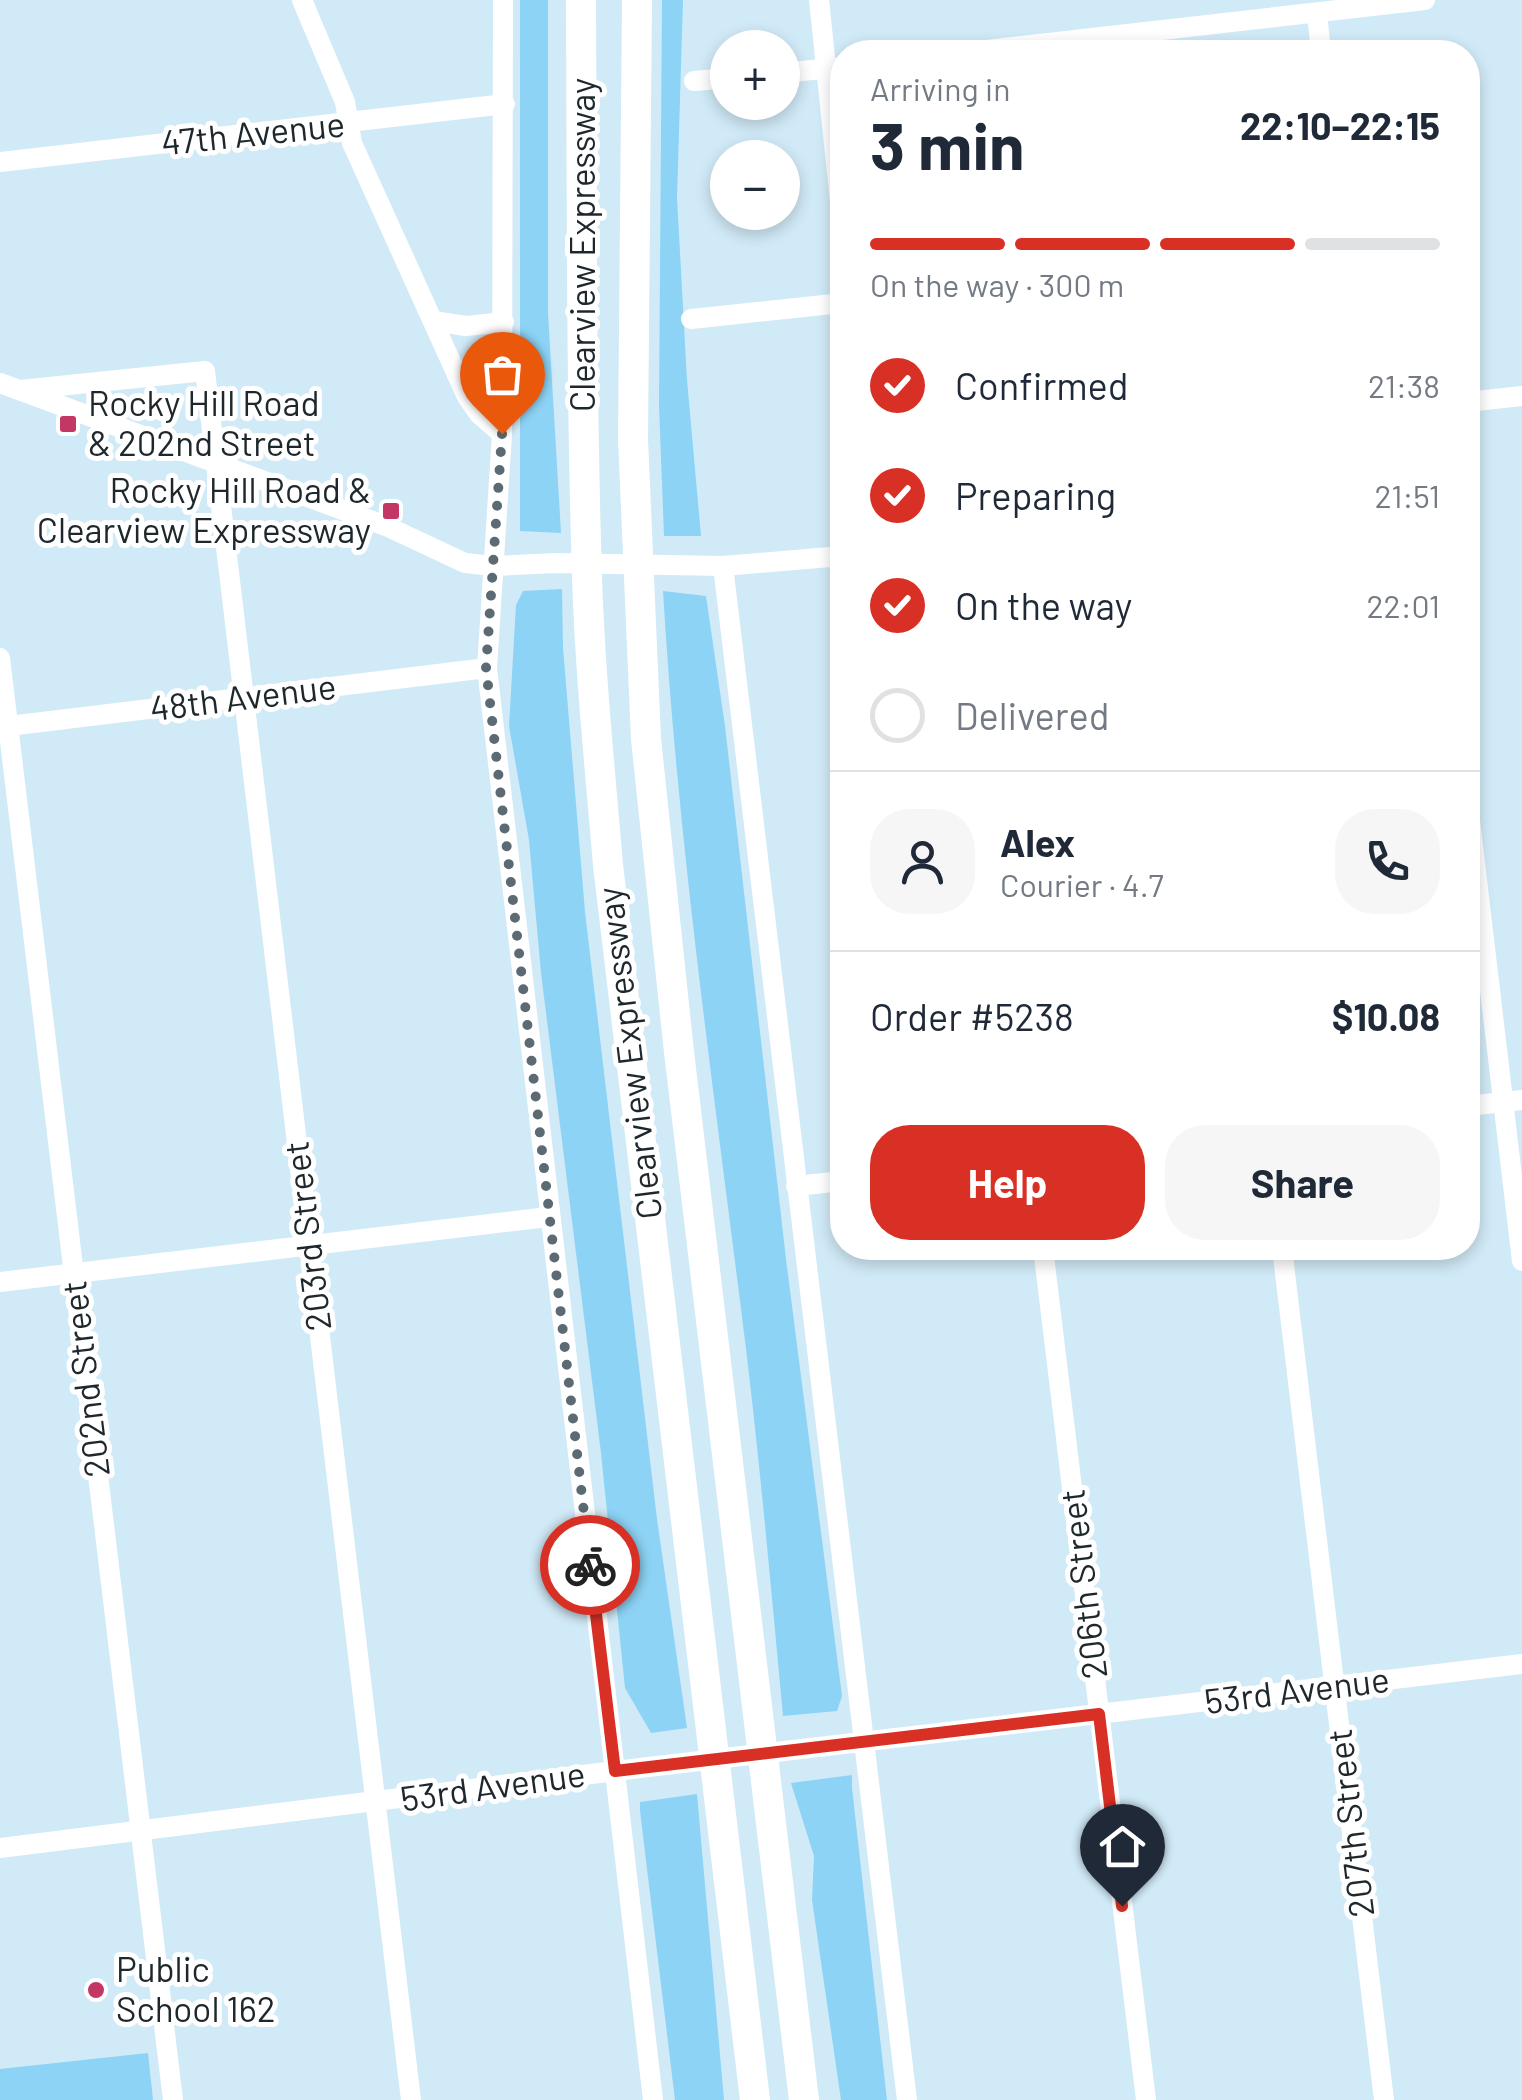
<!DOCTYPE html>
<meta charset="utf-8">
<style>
:root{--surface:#fff;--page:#f6f6f7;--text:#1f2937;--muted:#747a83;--line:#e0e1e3;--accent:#d93025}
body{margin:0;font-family:Barlow,sans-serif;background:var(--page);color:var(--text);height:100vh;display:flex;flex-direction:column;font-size:38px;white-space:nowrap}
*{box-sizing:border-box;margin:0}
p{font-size:32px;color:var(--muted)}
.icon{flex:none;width:55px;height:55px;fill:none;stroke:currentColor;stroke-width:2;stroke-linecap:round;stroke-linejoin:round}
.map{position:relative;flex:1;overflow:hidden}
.details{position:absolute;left:830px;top:40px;width:650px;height:1220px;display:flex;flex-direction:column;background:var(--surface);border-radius:40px;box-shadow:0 5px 15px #0003}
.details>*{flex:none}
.fabs{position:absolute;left:710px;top:30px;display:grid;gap:20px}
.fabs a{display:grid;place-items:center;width:90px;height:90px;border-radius:50%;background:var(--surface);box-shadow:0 5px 15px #0003;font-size:50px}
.pin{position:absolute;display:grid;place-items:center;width:85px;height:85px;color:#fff;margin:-102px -42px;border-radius:50% 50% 50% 0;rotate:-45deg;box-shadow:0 0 10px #0007}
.pin .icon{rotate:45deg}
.courier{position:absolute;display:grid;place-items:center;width:100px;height:100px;margin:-50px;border:8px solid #d93025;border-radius:50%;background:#fff;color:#222;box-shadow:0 2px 12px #0007}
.head em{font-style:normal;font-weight:700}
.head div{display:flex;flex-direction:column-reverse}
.head{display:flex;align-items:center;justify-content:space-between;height:170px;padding:0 40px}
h1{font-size:65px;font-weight:700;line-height:75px}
.bar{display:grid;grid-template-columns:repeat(4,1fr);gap:15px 10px;align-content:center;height:120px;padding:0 40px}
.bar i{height:12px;border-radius:8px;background:var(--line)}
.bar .on{background:var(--accent)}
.bar p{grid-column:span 4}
.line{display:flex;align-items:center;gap:25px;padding:0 40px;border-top:2px solid var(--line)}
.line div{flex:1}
.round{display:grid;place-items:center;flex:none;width:105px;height:105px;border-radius:40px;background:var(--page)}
ol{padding:0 40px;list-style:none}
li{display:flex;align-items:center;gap:30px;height:110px}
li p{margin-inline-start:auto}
li .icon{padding:10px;border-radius:50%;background:var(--accent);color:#fff;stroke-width:4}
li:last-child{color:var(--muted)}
li i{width:55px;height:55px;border:5px solid var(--line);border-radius:50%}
.action{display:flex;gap:20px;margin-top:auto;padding:20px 40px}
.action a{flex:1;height:115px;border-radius:40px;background:var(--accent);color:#fff;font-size:40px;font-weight:700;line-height:115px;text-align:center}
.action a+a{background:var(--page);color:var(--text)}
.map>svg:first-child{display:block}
.green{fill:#8dd3f5}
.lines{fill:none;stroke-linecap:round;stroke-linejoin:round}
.minor{stroke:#fff;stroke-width:20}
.highway{stroke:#fff;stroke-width:30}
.done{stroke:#5c6b73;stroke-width:10;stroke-dasharray:0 18}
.route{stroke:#d93025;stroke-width:12}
.poi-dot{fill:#c43663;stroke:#fff;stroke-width:4}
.labels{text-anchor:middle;stroke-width:10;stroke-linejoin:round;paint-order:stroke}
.street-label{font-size:35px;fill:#1d272c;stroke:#fff}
.poi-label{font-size:35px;fill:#1d272c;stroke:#fff;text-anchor:start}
</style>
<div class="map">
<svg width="1522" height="2100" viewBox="0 0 1522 2100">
<rect width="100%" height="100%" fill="#d1eaf7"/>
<!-- green -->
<g class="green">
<path d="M520,0H548V313L561,533L520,531Z"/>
<path d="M662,0H683L677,198L687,380L701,536H664L659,405Z"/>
<path d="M562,589L563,648L585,912L657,1519L687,1728L651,1733L625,1688L601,1453L541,973L529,840L509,726L516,605L523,591Z"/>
<path d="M663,591L706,596L725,726L786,1259L842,1696L837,1711L783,1716C770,1578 758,1439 740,1301C710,1064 677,829 663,591Z"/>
<path d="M852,1775V1788L887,2100H841L812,1900L814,1856L791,1783Z"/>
<path d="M697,1794L724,2100H675L640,1811V1802Z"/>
<path d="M148,2053L153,2100H0V2069Z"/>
</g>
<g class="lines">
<!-- minor -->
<g class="minor">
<path d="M302,0L345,102L352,143L467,397L479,414L502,434"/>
<path d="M503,0L502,434L487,668L653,2100"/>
<path d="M819,0L842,221"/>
<path d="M1317,13L1321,52"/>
<path d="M969,52L1425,0"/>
<path d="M782,73L842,67"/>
<path d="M694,81L728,78"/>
<path d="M0,162L505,104"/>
<path d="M691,319L842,303"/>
<path d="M433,321L466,326L504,322"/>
<path d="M0,383L386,526L465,563L493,566L557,563L723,566L842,556"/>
<path d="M20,390L205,371L411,2100"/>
<path d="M1468,402L1522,396"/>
<path d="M723,566L907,2100"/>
<path d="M0,658L173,2100"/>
<path d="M0,727L487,668"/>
<path d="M1468,804L1522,1261"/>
<path d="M1468,1106L1522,1100"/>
<path d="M796,1186L842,1181"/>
<path d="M1043,1248L1146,2100"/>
<path d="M1282,1248L1384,2100"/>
<path d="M0,1282L548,1217"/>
<path d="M0,1848L615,1771L1522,1664"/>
</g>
<!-- highway -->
<g class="highway">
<path d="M581,0C582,192 581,385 587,577C590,673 600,769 608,865L755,2100"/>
<path d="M637,0L633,439L646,739L679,1052L804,2100"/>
</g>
</g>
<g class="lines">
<!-- done -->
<path class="done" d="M502,434L486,668L590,1565"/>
<!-- route -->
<path class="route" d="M590,1565L615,1771L1099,1714L1122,1906"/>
</g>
<!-- markers -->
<g class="poi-dot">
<rect x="58" y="414" width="20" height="20" rx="5"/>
<rect x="381" y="501" width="20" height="20" rx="5"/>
<circle cx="96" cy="1990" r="10"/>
</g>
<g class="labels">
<!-- street labels -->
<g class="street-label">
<text transform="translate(253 134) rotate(-6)" y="12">47th Avenue</text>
<text transform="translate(583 245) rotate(-90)" y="12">Clearview Expressway</text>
<text transform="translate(243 698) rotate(-7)" y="12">48th Avenue</text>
<text transform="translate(630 1053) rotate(-97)" y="12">Clearview Expressway</text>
<text transform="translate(308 1236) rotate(-97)" y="12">203rd Street</text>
<text transform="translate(86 1379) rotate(-97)" y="12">202nd Street</text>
<text transform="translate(1084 1584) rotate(-97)" y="12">206th Street</text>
<text transform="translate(1297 1691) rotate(-7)" y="12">53rd Avenue</text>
<text transform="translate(493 1787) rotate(-8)" y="12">53rd Avenue</text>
<text transform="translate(1351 1823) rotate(-97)" y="12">207th Street</text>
</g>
<!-- poi labels -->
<g class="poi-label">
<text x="88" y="416">Rocky Hill Road<tspan x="88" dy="40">&amp; 202nd Street</tspan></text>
<text x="371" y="503" text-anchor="end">Rocky Hill Road &amp;<tspan x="371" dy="40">Clearview Expressway</tspan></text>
<text x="116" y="1982">Public<tspan x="116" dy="40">School 162</tspan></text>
</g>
</g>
</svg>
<div class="fabs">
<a>+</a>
<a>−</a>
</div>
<div class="pin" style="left:502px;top:434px;background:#ea580c"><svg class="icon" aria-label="bag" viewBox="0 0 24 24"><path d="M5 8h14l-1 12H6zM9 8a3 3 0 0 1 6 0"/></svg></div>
<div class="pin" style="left:1122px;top:1906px;background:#1f2937"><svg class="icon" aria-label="home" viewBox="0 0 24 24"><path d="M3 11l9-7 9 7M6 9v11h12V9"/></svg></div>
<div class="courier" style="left:590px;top:1565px"><svg class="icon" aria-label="bike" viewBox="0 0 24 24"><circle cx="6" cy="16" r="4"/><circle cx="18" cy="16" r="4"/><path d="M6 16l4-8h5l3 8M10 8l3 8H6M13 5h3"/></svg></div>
<section class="details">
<div class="head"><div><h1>3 min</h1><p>Arriving in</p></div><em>22:10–22:15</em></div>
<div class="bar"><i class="on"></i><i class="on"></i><i class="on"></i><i></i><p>On the way · 300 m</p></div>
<ol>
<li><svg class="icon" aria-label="check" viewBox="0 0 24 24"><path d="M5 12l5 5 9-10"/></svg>Confirmed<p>21:38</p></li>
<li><svg class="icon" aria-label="check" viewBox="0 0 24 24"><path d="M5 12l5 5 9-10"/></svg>Preparing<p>21:51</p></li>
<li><svg class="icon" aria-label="check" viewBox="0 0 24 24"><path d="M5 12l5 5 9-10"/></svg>On the way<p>22:01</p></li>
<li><i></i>Delivered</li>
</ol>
<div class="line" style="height:180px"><a class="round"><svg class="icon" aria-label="person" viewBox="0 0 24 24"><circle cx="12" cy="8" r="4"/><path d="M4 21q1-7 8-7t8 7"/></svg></a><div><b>Alex</b><p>Courier · 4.7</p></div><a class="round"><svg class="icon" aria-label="phone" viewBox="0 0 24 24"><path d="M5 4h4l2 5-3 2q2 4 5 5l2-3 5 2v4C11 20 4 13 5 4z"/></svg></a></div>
<div class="line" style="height:130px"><div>Order #5238</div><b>$10.08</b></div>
<div class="action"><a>Help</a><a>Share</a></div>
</section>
</div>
